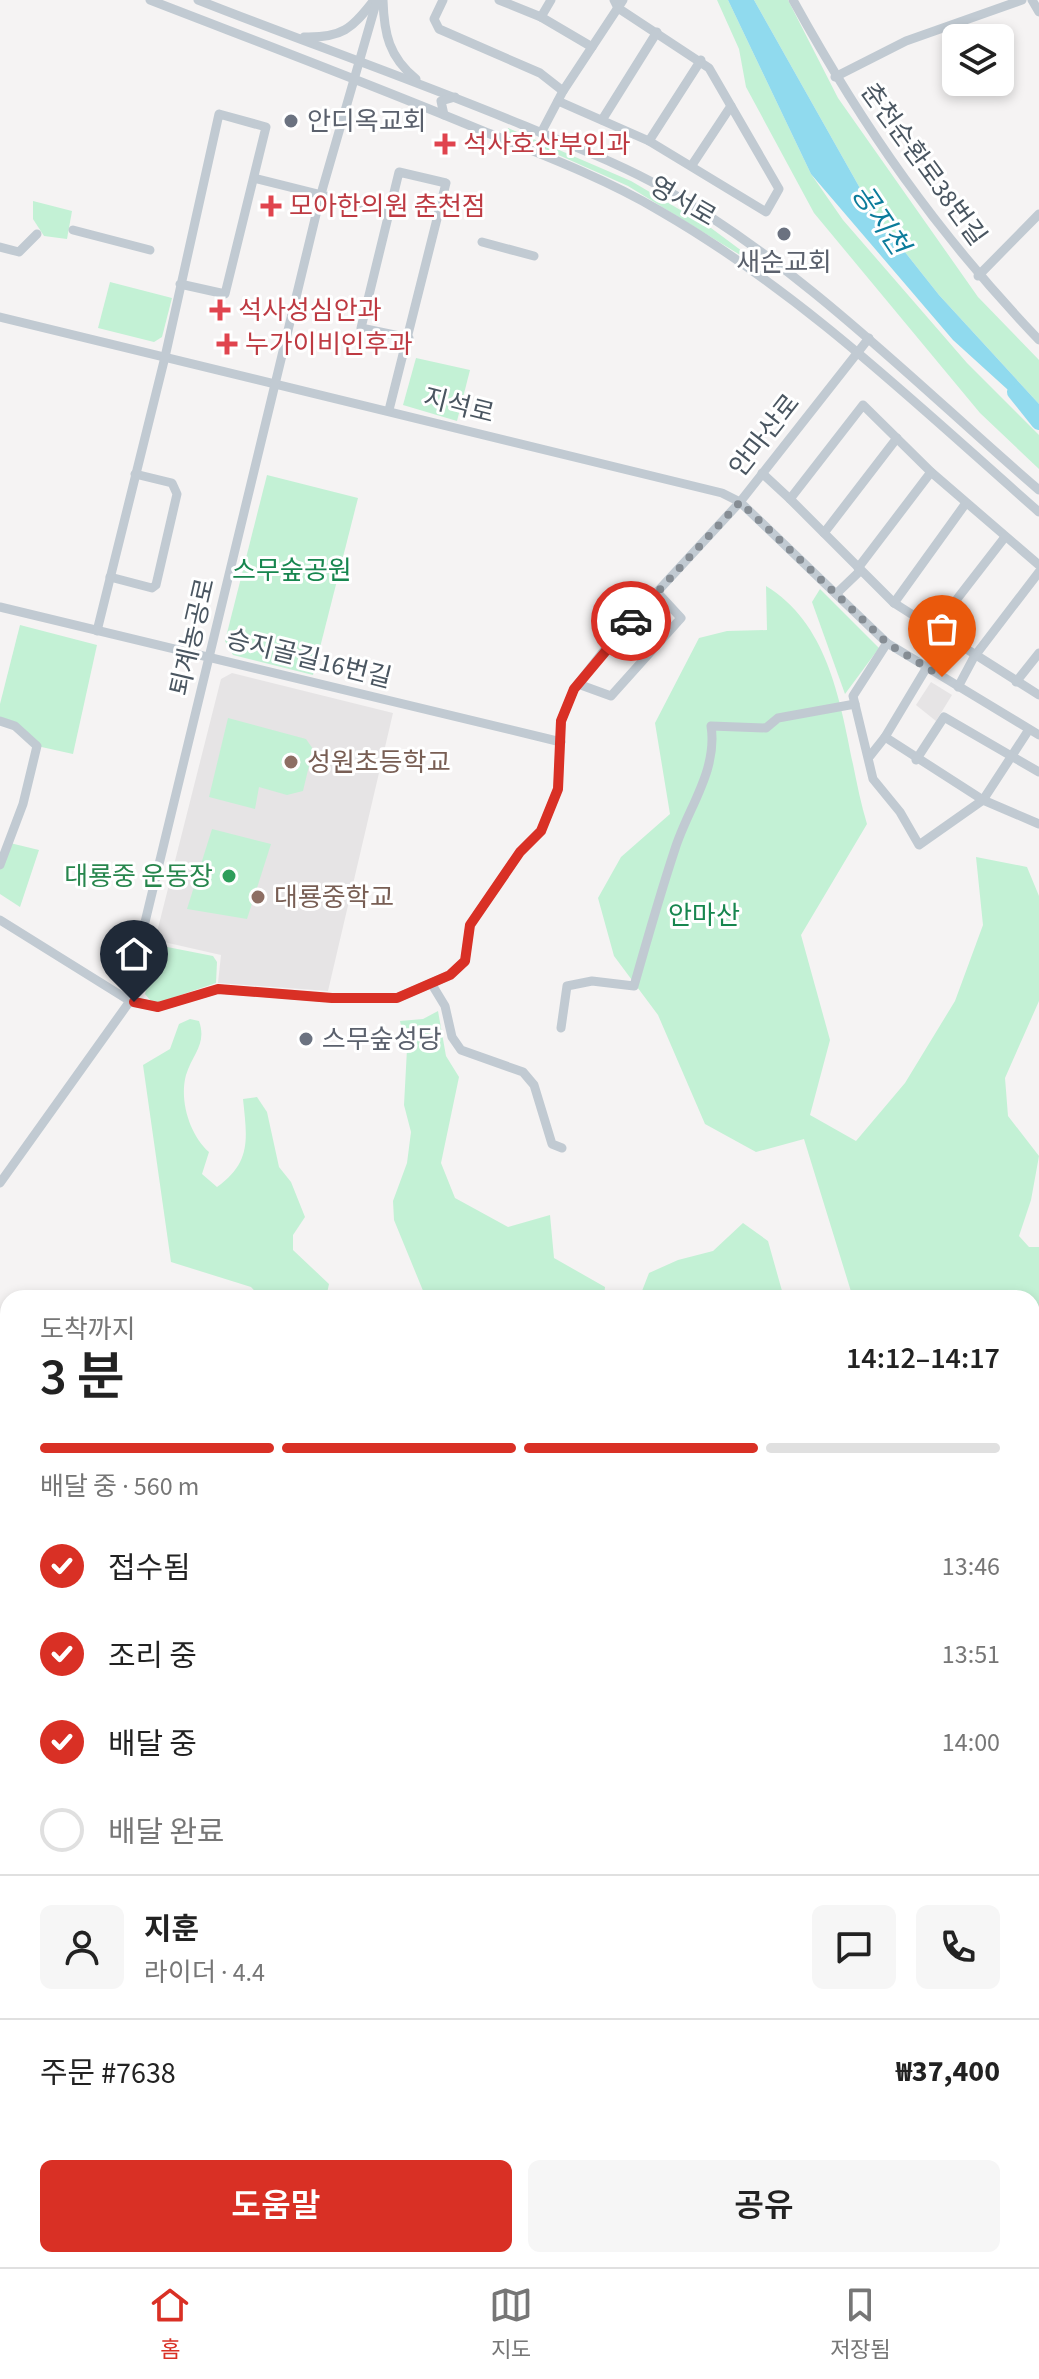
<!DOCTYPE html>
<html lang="ko">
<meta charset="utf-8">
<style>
:root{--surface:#fff;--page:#f6f6f6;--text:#222;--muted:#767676;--line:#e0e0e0;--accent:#d93025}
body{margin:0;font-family:"Source Sans 3","Noto Sans KR",sans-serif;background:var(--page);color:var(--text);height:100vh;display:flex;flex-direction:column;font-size:30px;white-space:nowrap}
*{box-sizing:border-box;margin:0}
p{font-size:26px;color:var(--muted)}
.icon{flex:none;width:44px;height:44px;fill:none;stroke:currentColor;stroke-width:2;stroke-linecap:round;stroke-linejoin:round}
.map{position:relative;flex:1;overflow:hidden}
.drawer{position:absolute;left:0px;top:1290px;width:1040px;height:978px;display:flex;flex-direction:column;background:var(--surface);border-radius:24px 24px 0 0;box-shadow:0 4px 12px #0003}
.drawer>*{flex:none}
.fabs{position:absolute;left:942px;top:24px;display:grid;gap:16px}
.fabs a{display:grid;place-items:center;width:72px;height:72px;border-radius:12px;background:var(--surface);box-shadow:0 4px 12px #0003;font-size:40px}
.pin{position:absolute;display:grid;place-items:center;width:68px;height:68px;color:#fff;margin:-82px -34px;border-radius:50% 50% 50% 0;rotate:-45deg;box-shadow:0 0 8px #0007}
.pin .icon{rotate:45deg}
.courier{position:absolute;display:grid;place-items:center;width:80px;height:80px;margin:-40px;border:6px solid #d93025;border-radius:50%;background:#fff;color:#222;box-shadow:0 2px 10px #0007}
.overview em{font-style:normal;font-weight:600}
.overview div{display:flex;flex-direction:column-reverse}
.overview{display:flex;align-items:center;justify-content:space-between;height:136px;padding:0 40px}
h1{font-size:52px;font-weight:600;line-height:60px}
.bar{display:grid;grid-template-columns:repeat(4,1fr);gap:12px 8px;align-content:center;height:96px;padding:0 40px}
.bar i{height:10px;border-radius:6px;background:var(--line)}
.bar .current{background:var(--accent)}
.bar p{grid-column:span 4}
.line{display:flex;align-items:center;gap:20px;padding:0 40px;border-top:2px solid var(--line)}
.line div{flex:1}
.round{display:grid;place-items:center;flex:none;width:84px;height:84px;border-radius:12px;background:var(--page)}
ol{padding:0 40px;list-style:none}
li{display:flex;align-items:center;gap:24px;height:88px}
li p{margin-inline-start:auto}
li .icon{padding:8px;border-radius:50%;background:var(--accent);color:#fff;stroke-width:4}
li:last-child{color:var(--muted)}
li i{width:44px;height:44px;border:4px solid var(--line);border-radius:50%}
.action{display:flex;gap:16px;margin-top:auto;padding:16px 40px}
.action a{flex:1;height:92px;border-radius:12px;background:var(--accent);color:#fff;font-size:32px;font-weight:600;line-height:92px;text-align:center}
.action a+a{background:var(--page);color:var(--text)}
.tabs{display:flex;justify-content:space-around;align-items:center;height:112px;border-top:2px solid var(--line);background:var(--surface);font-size:22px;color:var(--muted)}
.tabs a{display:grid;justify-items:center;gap:4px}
.tabs .current{color:var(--accent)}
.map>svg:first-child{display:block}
.education{fill:#e6e4e5}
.green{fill:#c3f1d5}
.water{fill:#90daee}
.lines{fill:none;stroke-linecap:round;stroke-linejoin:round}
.river{stroke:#90daee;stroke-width:16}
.minor{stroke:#c1cad2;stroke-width:9}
.done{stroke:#868d94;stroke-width:8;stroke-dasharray:0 14.4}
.route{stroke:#d93025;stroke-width:10}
.worship-dot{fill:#6b7280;stroke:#fff;stroke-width:3}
.health-dot{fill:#e0444e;stroke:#fff;stroke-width:3}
.education-dot{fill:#8d6e63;stroke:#fff;stroke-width:3}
.leisure-dot{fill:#2e9e5b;stroke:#fff;stroke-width:3}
.labels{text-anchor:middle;stroke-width:6;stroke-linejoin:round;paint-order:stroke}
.worship-label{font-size:26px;fill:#5b616d;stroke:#fff;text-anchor:start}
.health-label{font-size:26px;fill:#be3a42;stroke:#fff;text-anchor:start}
.street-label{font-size:26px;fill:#4a5661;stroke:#fff}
.park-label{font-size:26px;fill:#17864f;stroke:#fff}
.education-label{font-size:26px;fill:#785e54;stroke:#fff;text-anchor:start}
.leisure-label{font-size:26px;fill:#27864d;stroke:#fff;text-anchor:end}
.water-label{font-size:28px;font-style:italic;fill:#0c7c9b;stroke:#fff}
</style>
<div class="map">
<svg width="1039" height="2267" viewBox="0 0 1039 2267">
<rect width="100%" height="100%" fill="#f5f3f3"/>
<!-- education -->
<g class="education">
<path d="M232,673L393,713L328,991L218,983L221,955L155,940L221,679Z"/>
<path d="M931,682L952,695L936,721L916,705Z"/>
</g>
<!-- green -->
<g class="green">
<path d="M717,0H728L811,174L843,220L967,363L1039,435V469L980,413L814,213L746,87L739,49Z"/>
<path d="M754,0H788L838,98L978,297L1039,360V404L939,295L874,213Z"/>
<path d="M508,128L631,181L711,228L750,257L745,258L628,186L507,132Z"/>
<path d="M33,201L72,211L67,239L44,236L33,219Z"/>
<path d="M110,282L172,298L162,337L154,342L98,328Z"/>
<path d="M416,358L470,370L457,421L403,405Z"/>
<path d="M267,475L358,498L313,675L233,655L225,641Z"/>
<path d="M766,586C845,634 843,745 867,824L801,935L830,1040L810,1115L856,1141L905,1083L955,1001L983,925L976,857L1027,867L1039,896V1001L1005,1078L1008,1116L1039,1156L1031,1200L1019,1236L1029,1247H1039V2267H0V2121L8,2125V2260H1032V1298H853L804,1139L756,1152L705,1124L658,1015L614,956L598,898L621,857L670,814L655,723L699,638L727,631L767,630Z"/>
<path d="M820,589L879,648L845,694L812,602Z"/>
<path d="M20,625L97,645L73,754L37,746L0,721V704Z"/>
<path d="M228,718L306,739L313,749L303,791L287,795L259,787L255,809L209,797Z"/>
<path d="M212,829L271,844L247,919L187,909Z"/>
<path d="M10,843L39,850L20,907L0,894V865Z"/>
<path d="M157,945L213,956L217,962L216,983L157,1003L150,1000L145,994Z"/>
<path d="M438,1011L446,1056L459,1077L441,1163L455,1198L508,1227L550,1215L554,1258L605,1287L604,1298H426L394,1220L393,1201L407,1163L411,1132L404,1105L407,1049L400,1021L423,1019Z"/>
<path d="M190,1019L199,1021C207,1044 193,1053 186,1075C179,1101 190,1135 209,1152L202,1174L217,1187C252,1162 247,1138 243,1099L257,1097L267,1112L279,1167L291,1182L305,1217L293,1235V1250L329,1284L326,1298H261L251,1287L171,1262L143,1065L170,1049L179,1024Z"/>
<path d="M743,1223L768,1241L784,1298H647L642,1291L649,1273L678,1260L713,1251Z"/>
<path d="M8,1546V1987L0,1982V1562Z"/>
</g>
<!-- water -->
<path class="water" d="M728,0H754L874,213L939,295L1039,404V418L953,340L811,174Z"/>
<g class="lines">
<!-- river -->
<path class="river" d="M1015,392L1039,422"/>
<!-- minor -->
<g class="minor">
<path d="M150,0C261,43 373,85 483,131C543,155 604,178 660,211C802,293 917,405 1039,512"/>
<path d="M198,0C307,43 417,81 525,126C572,146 619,163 663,188C804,268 917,385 1039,490"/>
<path d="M383,0C384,34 389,57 416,79"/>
<path d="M443,0L434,19L439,29L540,73L563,91"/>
<path d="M499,0L541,17L592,47"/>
<path d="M793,0C864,129 938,234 1039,340"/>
<path d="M1032,0L1039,12"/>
<path d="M541,17L551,0"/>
<path d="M304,37C342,38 352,29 374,0"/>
<path d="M835,77L906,41L1022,0"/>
<path d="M558,101L649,141L766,212L779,189L709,68L618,8L614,0"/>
<path d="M444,115L441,101L455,97"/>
<path d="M602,120L657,32"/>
<path d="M541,133L563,91L623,0"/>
<path d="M649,141L701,60"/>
<path d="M692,165L731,106"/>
<path d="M254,178L390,212"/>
<path d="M73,230L150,250"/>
<path d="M482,242L534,256"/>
<path d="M0,247L19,252L37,234"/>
<path d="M978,276L1039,214"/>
<path d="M0,317L722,493L740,502L887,643L1039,735"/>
<path d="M389,410L446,183L399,172L361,328L409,338"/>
<path d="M762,473L790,499"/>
<path d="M824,533L897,438"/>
<path d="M1039,565L931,472L863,405L790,499L894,603L1039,695"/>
<path d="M858,568L931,472"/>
<path d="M110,577L152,588L156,585L177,494L172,483L135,474"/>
<path d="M836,594L860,571"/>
<path d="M894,603L966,503"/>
<path d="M0,607L561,742"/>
<path d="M933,630L1005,537"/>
<path d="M97,631L165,357L219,114L266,127L225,294L180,284"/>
<path d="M887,643L853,696L873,779L900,812L919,845L983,800L1028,731"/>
<path d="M927,667L885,737L983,800L1039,824"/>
<path d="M1016,682L1039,653"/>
<path d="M578,684L611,696L681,618L657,592"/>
<path d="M958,687L974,657L1039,572"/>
<path d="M0,721L15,726L37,746L23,804L0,865"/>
<path d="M870,756L885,737"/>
<path d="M916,760L944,717L1039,772"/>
<path d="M0,920L130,1001L158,1007L218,989L332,998H397L450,975L465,961L470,925L520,852L541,831L558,789L561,721L574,689L609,644L740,502L869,338"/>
<path d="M431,983L445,1006L452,1037L461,1050L523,1072L534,1085L552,1144L562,1148"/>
<path d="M561,1028L567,986L592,981L634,986C647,940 660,894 675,849C688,808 718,770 711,726L766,728L778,718L855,704"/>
<path d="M0,1183L130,1001L131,980L321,194L377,0"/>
<path d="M0,1366L8,1372"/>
<path d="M8,1434V1438"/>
<path d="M4,1731L8,1727"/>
</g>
</g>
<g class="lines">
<!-- done -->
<path class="done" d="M631,621L740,502L887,643L942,677"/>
<!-- route -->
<path class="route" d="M134,1002L158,1007L218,989L332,998H397L450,975L465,961L470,925L520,852L541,831L558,789L561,721L574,689L631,621"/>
</g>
<!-- markers -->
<g class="worship-dot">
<circle cx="291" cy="121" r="8"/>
<circle cx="784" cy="234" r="8"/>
<circle cx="306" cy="1039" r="8"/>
</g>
<g class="health-dot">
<path d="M441 132h8v8h8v8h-8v8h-8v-8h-8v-8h8z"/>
<path d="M267 194h8v8h8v8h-8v8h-8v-8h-8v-8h8z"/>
<path d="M216 298h8v8h8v8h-8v8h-8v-8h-8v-8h8z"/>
<path d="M223 332h8v8h8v8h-8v8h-8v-8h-8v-8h8z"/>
</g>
<g class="education-dot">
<circle cx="291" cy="762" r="8"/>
<circle cx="258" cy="897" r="8"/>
</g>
<circle class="leisure-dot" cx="229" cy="876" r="8"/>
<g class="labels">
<!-- worship labels -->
<g class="worship-label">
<text x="307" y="130">안디옥교회</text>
<text x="784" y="271" text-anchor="middle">새순교회</text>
<text x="322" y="1048">스무숲성당</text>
</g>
<!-- health labels -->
<g class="health-label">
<text x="463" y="153">석사호산부인과</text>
<text x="289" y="215">모아한의원 춘천점</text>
<text x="238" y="319">석사성심안과</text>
<text x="245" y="353">누가이비인후과</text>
</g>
<!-- street labels -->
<g class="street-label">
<text transform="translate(924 164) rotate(54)" y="9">춘천순환로38번길</text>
<text transform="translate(683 201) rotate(30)" y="9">영서로</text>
<text transform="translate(459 405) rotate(14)" y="9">지석로</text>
<text transform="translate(764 435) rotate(-52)" y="9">안마산로</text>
<text transform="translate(192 637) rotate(-77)" y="9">퇴계농공로</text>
<text transform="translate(309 658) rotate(14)" y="9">승지골길16번길</text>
</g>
<!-- park labels -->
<g class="park-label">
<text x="292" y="579">스무숲공원</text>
<text x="704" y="924">안마산</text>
</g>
<!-- education labels -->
<g class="education-label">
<text x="307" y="771">성원초등학교</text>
<text x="274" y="906">대룡중학교</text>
</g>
<!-- leisure labels -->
<g class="leisure-label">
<text x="213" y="885">대룡중 운동장</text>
</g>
<!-- water labels -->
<g class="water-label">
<text transform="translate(881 219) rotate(56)" y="10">공지천</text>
</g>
</g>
</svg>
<div class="fabs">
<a><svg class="icon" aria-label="layers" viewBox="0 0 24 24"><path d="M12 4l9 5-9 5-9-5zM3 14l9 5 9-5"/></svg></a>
</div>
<div class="pin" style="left:942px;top:677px;background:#ea580c"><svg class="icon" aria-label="bag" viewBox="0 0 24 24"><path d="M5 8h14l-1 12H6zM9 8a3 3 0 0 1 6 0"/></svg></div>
<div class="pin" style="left:134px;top:1002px;background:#1f2937"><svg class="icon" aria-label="home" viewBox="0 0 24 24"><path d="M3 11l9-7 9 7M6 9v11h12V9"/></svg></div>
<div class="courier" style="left:631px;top:621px"><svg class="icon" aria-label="car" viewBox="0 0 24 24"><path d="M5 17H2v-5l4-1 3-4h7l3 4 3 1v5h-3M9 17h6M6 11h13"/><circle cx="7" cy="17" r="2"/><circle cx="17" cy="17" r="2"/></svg></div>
<section class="drawer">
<div class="overview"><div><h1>3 분</h1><p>도착까지</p></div><em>14:12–14:17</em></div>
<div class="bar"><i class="current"></i><i class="current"></i><i class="current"></i><i></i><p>배달 중 · 560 m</p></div>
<ol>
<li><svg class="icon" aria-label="check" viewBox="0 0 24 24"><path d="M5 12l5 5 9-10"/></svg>접수됨<p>13:46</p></li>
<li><svg class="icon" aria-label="check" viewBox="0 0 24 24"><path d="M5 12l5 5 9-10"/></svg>조리 중<p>13:51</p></li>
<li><svg class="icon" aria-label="check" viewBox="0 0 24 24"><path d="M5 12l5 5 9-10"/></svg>배달 중<p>14:00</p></li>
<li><i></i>배달 완료</li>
</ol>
<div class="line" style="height:144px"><a class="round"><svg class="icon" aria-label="person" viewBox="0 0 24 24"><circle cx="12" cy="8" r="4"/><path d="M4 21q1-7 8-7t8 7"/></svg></a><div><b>지훈</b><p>라이더 · 4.4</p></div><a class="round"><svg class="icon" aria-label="chat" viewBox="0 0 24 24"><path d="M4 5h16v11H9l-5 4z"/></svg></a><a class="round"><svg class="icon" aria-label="phone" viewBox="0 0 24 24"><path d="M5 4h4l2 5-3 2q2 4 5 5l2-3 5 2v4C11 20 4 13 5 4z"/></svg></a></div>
<div class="line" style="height:104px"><div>주문 #7638</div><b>₩37,400</b></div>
<div class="action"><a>도움말</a><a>공유</a></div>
</section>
</div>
<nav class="tabs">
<a class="current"><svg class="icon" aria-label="home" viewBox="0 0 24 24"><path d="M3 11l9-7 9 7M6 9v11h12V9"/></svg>홈</a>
<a><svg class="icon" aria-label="map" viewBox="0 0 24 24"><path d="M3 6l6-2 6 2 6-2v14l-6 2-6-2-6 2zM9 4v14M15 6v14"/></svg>지도</a>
<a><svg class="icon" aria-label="saved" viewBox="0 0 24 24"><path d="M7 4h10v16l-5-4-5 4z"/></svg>저장됨</a>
</nav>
